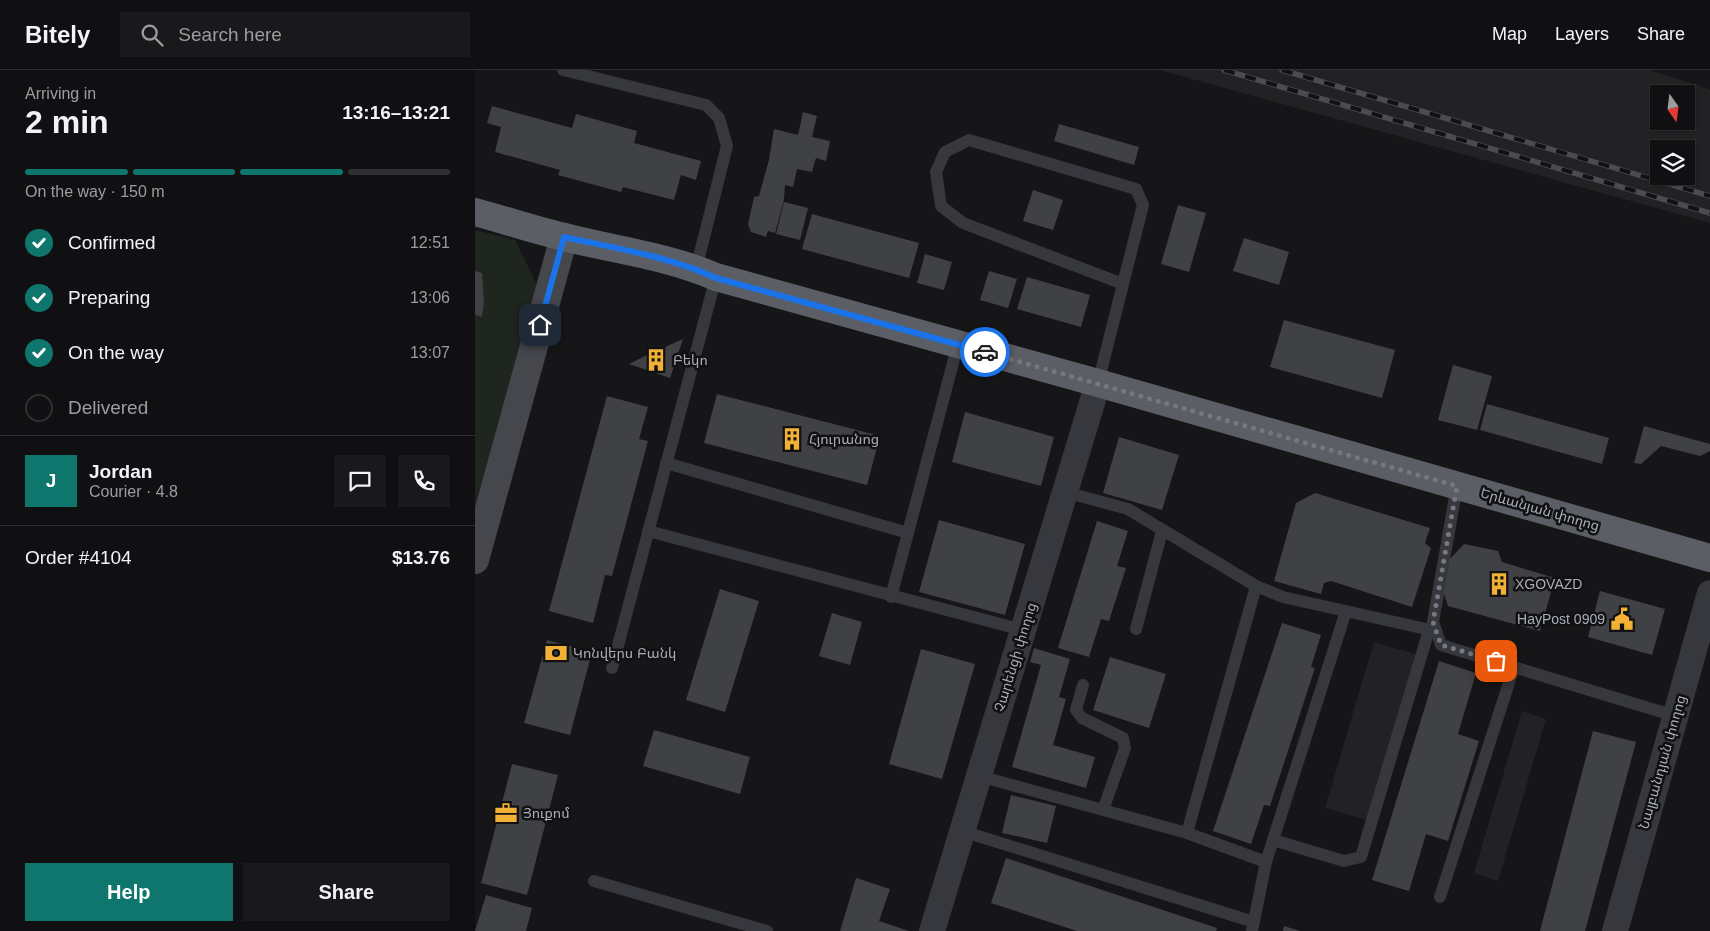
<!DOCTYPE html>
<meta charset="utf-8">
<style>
:root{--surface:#101012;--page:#19191b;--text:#f1f3f6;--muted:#9c9d9f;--line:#303032;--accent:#0f766e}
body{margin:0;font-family:Arial,"Noto Sans Armenian",sans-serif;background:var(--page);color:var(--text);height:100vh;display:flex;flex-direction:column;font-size:19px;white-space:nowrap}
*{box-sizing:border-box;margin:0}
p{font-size:16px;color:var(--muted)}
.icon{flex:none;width:28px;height:28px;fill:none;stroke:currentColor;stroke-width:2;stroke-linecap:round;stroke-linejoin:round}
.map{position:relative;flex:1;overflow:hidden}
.drawer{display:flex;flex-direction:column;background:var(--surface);width:475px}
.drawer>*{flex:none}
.needle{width:32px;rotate:166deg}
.fabs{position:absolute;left:1175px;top:15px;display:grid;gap:10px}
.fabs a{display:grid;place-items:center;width:45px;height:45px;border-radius:0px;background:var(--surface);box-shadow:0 1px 4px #0004,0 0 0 1px var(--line);font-size:25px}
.pin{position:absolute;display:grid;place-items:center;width:42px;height:42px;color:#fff;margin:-21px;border-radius:10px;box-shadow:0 2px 8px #0006}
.courier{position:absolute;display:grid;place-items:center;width:50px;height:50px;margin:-25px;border:4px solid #1a73e8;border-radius:50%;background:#fff;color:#222;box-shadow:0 1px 6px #0007}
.headline em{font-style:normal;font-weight:600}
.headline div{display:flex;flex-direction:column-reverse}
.headline{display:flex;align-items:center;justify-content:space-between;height:85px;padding:0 25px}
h1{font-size:32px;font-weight:600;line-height:38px}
.bar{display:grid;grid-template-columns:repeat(4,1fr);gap:8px 5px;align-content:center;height:60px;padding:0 25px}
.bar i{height:6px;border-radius:4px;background:var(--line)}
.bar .selected{background:var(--accent)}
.bar p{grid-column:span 4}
.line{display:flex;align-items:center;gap:12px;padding:0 25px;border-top:1px solid var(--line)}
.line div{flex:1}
.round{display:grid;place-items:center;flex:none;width:52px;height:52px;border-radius:0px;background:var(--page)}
ol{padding:0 25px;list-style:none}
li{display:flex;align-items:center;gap:15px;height:55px}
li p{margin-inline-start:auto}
li .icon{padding:5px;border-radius:50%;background:var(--accent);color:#fff;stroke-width:4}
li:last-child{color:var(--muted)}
li i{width:28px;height:28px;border:2px solid var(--line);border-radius:50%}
.cta{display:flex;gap:10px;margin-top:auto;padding:10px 25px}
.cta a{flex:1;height:58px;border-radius:0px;background:var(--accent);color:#fff;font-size:20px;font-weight:600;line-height:58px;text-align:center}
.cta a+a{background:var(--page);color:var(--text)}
header{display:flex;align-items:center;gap:30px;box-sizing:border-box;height:70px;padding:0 25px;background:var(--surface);border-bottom:1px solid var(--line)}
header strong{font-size:24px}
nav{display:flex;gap:28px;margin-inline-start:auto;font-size:18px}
.search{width:350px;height:45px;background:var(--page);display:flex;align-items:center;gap:12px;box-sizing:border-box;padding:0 18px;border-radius:0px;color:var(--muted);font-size:19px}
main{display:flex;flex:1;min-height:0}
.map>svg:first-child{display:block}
.built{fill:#222225;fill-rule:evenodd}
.green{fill:#1e261f}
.building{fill:#404145}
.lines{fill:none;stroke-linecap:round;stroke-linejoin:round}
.service{stroke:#37383d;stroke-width:12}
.minor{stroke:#37383d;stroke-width:26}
.secondary{stroke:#45474d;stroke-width:28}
.trunk{stroke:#5b5e65;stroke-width:28}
.rail-casing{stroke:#4a4c52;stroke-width:5.5}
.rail{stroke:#111113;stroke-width:4;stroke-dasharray:11;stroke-linecap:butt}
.done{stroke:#757880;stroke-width:5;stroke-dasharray:0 9}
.route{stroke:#1a73e8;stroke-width:6}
.labels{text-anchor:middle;stroke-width:5;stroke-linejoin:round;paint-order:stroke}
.poi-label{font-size:14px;fill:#a8adb8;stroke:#111113;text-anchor:start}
.street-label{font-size:14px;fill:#a8adb8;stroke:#111113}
</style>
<header>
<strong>Bitely</strong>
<div class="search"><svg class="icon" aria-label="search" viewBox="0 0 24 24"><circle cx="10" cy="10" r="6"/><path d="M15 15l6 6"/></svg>Search here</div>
<nav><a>Map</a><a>Layers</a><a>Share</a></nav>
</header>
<main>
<section class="drawer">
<div class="headline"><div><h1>2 min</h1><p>Arriving in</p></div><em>13:16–13:21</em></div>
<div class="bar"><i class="selected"></i><i class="selected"></i><i class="selected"></i><i></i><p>On the way · 150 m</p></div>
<ol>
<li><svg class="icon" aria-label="check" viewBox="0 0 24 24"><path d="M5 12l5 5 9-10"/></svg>Confirmed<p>12:51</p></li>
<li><svg class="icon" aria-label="check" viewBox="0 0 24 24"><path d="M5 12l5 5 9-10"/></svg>Preparing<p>13:06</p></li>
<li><svg class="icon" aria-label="check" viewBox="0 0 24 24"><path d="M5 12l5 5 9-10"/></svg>On the way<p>13:07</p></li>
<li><i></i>Delivered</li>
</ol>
<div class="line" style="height:90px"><b class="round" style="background:var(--accent);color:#fff">J</b><div><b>Jordan</b><p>Courier · 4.8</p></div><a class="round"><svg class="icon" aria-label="chat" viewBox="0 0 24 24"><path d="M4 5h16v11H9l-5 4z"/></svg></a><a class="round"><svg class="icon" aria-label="phone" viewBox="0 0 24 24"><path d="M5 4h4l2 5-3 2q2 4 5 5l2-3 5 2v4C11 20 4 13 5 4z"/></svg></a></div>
<div class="line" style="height:65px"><div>Order #4104</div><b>$13.76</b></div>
<div class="cta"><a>Help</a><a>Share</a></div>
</section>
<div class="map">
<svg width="1235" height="861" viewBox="0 0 1235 861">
<rect width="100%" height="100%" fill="#161618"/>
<!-- built -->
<g class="built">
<path d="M685,0H1174L1235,19V153ZM1184,24H1211V51H1184ZM1184,79H1211V106H1184Z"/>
<path d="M899,572L944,585L894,751L850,738Z"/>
<path d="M1047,641L1071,649L1023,811L999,803Z"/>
</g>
<!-- green -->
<path class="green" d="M0,160L40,170L65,221L0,455Z"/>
<!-- building -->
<g class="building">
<path d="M17,36L97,58L101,44L162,61L159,73L226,91L221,110L206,105L199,130L148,117L146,122L83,105L85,100L20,82L26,57L12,53Z"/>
<path d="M328,42L342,46L337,67L355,71L351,91L341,88L337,102L322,99L318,117L310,115L309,130L300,163L293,161L291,167L276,162L273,154L279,127L284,126L294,90L299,59L323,65Z"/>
<path d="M584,54L664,77L659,95L579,71Z"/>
<path d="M558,120L588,130L578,160L548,151Z"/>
<path d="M309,132L333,138L325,170L301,164Z"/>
<path d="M703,135L731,143L714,202L686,194Z"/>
<path d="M337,144L444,173L434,208L327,179Z"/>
<path d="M769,168L814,182L804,215L758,201Z"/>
<path d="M450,184L477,192L469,220L442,213Z"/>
<path d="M0,201L7,203L9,231L7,247L0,245Z"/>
<path d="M514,201L542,209L533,238L505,230Z"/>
<path d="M552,207L615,225L606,257L542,239Z"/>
<path d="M809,250L920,280L907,328L795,297Z"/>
<path d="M208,269L195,308L154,294L168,287Z"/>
<path d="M978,295L1017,306L1002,360L963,350Z"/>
<path d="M242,324L405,366L392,415L229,373Z"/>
<path d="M132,326L173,337L164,369L173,371L137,506L130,505L118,553L74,541Z"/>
<path d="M1012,334L1134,368L1127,394L1005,360Z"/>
<path d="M490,342L579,367L566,416L477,392Z"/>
<path d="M1169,356L1235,374V381L1225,386L1186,376L1166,394L1159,393Z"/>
<path d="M644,367L704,385L687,440L628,423Z"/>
<path d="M840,423L955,458L950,473L956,478L937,537L856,511L849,513L846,524L799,511L821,433Z"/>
<path d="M464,450L550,474L530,545L444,522Z"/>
<path d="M622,451L653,461L642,496L651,498L634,551L626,549L614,587L583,578Z"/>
<path d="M989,474L1023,481L1027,492L1080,508L1065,561L973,536L968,521L974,490Z"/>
<path d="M245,519L284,531L250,642L211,630Z"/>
<path d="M1125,521L1190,539L1177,585L1113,567Z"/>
<path d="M357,543L387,552L375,595L344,586Z"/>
<path d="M807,553L846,565L836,597L840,598L795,736L789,735L776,774L738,761Z"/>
<path d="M72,570L117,582L95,665L49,653Z"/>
<path d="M559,578L595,589L584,627L591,629L578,675L620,687L611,718L537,697L566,595L555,592Z"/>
<path d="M446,579L500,594L467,709L414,694Z"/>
<path d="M635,587L691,604L674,658L618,640Z"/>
<path d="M964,591L1001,603L983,664L1004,671L973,771L951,764L934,821L897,810Z"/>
<path d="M179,660L275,687L265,724L168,696Z"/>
<path d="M1118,661L1161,672L1110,861H1065Z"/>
<path d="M37,694L83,705L52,825L6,813Z"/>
<path d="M536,725L581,736L572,773L527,763Z"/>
<path d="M531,788L742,858L741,861H602L516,833Z"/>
<path d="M381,808L415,819L404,851L434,861H365Z"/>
<path d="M11,825L57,838L51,861H0Z"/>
<path d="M809,856L825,861H808Z"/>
</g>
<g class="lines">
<!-- service -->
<g class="service">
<path d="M88,0L231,35L244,48L252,76L221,199"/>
<path d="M623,313L668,135L661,119L494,70L470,82L461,102L466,136L488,153L648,214"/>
<path d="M191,393L433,463"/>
<path d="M982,416L958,552L966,575L1200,646"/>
<path d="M590,422L653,439L781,516L808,527L960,561"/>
<path d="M173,461L548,560"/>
<path d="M416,527L483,274"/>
<path d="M661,559L687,461"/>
<path d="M137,598L241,207"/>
<path d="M608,615L601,640L607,648L648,668L650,678L628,740"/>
<path d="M504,706L712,763L791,792"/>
<path d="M487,761L779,852"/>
<path d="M712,763L781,516"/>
<path d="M798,770L869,791L886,787L954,560"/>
<path d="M119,811L292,861"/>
<path d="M965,827L1039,597"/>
<path d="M777,861L791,792L871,541"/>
</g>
<!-- minor -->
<g class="minor">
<path d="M457,861L623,313"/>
<path d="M1140,861L1235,523"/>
</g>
<!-- secondary -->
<path class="secondary" d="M0,490L89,167"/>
<!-- trunk -->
<path class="trunk" d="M0,142C30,150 59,160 89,167C140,180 192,186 241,207L623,313L1235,488"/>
<defs>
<g id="rail">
<path d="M749,0L1235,143"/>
<path d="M807,0L1235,126"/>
</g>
</defs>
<!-- rail casing -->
<use href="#rail" class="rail-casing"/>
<!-- rail -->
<use href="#rail" class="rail"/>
</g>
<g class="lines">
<!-- done -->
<path class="done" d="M510,282L982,416L958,552L966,575L1021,591"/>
<!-- route -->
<path class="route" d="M65,255L89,167C139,178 193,186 241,208L510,282"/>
</g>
<!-- icons -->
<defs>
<symbol id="building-bare" viewBox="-9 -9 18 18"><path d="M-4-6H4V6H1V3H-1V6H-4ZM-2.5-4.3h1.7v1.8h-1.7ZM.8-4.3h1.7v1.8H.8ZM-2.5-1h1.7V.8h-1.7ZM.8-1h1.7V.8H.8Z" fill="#f2b134" stroke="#111113" stroke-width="2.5" paint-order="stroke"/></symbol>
<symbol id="civic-bare" viewBox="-9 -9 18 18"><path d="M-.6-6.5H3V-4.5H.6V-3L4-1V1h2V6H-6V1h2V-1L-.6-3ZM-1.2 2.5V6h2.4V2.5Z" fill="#f2b134" stroke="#111113" stroke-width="2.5" paint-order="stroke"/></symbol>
<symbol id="bank-bare" viewBox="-9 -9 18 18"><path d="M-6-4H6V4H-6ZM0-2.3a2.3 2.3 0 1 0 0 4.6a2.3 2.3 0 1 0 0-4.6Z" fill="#f2b134" stroke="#111113" stroke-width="2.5" paint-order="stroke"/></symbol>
<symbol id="office-bare" viewBox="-9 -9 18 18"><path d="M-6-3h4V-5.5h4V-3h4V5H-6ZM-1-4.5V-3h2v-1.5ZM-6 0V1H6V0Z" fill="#f2b134" stroke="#111113" stroke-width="2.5" paint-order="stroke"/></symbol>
</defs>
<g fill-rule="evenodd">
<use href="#building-bare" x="165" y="274" width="32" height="32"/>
<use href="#building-bare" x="301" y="353" width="32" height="32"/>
<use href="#building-bare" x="1008" y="498" width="32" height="32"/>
<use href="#civic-bare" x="1131" y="533" width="32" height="32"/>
<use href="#bank-bare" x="65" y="567" width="32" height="32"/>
<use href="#office-bare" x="15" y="727" width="32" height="32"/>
</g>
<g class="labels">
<!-- poi labels -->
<g class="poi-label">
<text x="198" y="295">Բեկո</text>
<text x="334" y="374">Հյուրանոց</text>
<text x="1040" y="519">XGOVAZD</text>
<text x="1130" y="554" text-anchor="end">HayPost 0909</text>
<text x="98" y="588">Կոնվերս Բանկ</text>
<text x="48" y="748">Յուքոմ</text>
</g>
<!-- street labels -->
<g class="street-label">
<text transform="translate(1065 439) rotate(16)" y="5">Երևանյան փողոց</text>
<text transform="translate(540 587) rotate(-73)" y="5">Չարենցի փողոց</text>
<text transform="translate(1187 692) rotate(-74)" y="5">Նալբանդյան փողոց</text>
</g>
</g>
</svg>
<div class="fabs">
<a><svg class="needle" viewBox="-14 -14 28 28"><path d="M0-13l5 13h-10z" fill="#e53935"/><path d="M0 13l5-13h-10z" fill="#9c9d9f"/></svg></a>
<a><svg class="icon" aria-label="layers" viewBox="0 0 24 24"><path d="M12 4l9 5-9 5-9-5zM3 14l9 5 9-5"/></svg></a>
</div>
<div class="pin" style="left:1021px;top:591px;background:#ea580c"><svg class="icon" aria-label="bag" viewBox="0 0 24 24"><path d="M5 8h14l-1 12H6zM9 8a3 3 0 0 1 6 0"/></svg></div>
<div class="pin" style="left:65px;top:255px;background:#1f2937"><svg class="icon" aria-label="home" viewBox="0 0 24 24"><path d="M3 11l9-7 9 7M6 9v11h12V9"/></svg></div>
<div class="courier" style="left:510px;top:282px"><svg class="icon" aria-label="car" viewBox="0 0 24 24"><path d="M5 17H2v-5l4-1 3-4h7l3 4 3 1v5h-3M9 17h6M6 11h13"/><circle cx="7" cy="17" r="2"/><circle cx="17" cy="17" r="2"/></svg></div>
</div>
</main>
